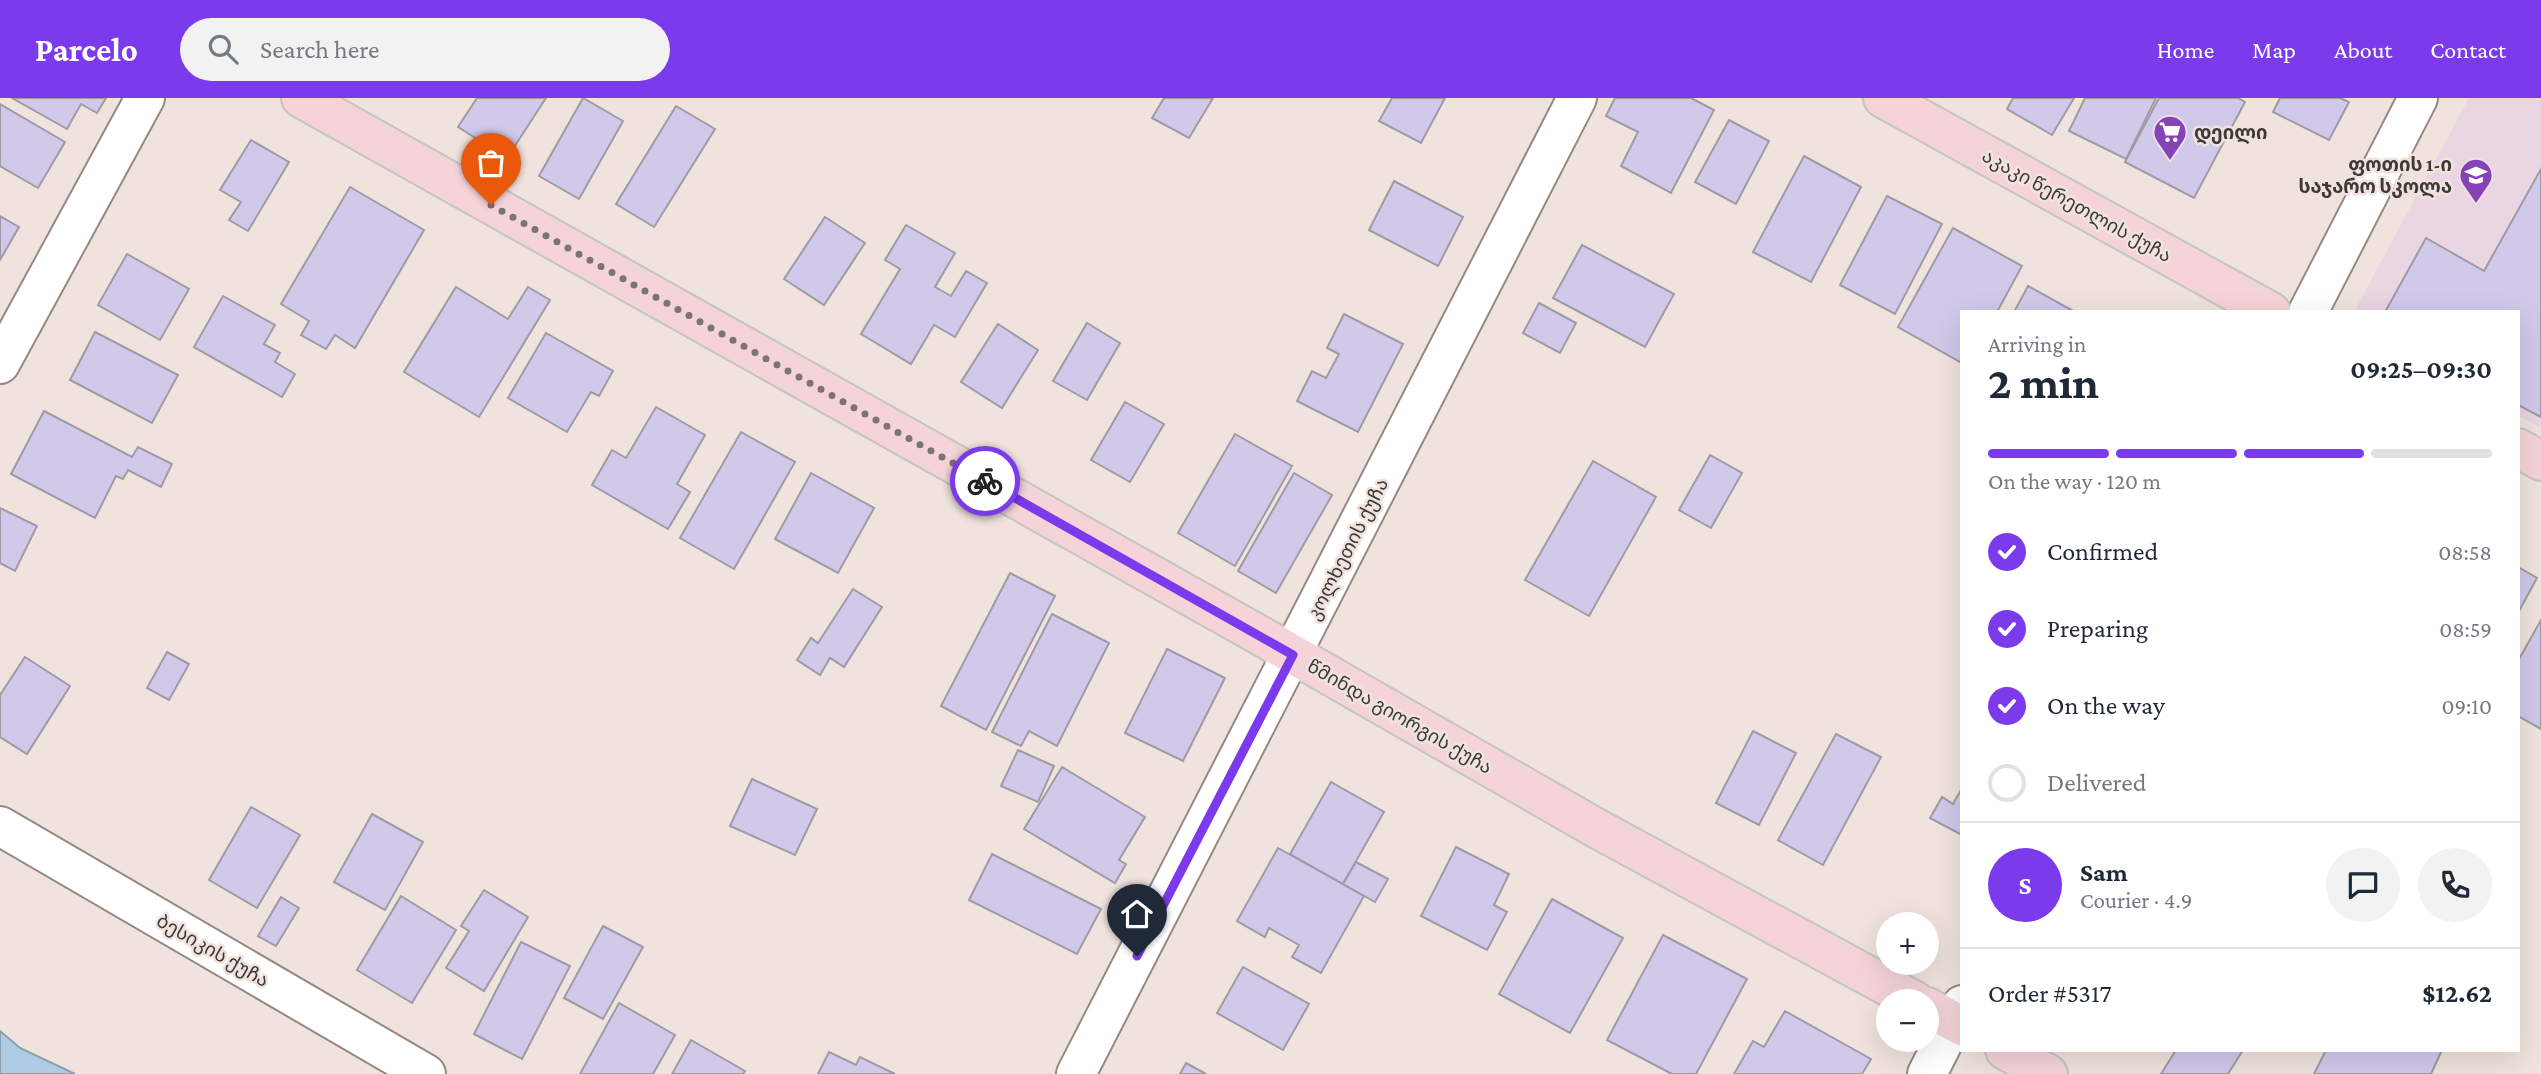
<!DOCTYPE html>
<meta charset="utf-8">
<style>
:root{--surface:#fff;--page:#f2f2f3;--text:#1f2937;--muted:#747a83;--line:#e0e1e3;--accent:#7c3aed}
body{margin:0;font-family:"Crimson Pro","Noto Sans Georgian",serif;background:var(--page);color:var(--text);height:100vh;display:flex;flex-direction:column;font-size:26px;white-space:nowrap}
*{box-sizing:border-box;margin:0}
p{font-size:23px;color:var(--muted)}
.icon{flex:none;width:38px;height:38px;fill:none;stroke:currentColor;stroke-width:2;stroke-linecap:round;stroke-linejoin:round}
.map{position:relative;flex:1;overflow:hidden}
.side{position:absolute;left:1960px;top:212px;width:560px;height:742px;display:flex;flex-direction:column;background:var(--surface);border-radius:0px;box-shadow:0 7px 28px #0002}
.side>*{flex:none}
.fabs{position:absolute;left:1876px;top:814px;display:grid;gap:14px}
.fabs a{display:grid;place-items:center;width:63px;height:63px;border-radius:50%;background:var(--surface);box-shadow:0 7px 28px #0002;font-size:35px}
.pin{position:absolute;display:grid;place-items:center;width:60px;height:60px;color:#fff;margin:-72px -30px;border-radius:50% 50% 50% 0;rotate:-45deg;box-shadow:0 0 7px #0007}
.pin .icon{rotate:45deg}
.courier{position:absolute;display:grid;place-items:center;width:70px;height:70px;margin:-35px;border:5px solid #7c3aed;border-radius:50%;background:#fff;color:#222;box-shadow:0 2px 9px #0007}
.head em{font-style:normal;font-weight:700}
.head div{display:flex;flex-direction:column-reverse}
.head{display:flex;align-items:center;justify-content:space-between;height:119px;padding:0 28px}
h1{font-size:46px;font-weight:700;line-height:52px}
.bar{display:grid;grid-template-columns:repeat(4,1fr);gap:10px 7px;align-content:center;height:84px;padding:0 28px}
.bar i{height:9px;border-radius:5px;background:var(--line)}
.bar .selected{background:var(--accent)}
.bar p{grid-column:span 4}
.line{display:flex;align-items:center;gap:18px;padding:0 28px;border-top:2px solid var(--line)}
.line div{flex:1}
.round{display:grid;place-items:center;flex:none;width:74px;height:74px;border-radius:37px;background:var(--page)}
ol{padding:0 28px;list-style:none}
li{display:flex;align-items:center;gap:21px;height:77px}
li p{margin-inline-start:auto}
li .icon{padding:7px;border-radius:50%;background:var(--accent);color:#fff;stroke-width:4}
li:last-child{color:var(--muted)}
li i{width:38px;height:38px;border:4px solid var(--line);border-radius:50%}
header{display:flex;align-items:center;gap:42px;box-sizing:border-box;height:98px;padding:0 35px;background:var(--accent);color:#fff}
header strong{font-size:33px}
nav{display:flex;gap:38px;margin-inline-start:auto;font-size:24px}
.search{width:490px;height:63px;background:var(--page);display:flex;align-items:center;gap:18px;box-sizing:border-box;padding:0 24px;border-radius:38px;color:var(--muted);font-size:26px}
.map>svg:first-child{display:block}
.education{fill:#ead5e3}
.water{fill:#aecce3;stroke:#8da0af;stroke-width:2}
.building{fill:#d1c9ea;stroke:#9e9ba6;stroke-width:2}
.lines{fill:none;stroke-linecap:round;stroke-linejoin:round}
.minor-casing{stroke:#958984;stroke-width:42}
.major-casing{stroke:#c5c4c3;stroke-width:42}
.minor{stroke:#fff;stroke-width:38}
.major{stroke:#f5d4d9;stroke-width:38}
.done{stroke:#7d7471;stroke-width:7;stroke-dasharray:0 12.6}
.route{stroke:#7c3aed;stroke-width:9}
.labels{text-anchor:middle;stroke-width:5;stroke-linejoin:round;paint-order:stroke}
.poi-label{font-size:19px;font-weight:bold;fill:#3f3937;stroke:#f0e3dd;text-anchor:start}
.street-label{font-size:19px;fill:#3f3937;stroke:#f0e3dd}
</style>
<header>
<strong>Parcelo</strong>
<div class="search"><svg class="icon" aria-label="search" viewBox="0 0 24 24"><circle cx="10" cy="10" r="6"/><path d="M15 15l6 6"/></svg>Search here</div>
<nav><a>Home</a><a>Map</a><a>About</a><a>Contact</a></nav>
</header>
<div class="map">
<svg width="2541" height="976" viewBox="0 0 2541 976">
<rect width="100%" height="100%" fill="#f0e3dd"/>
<!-- education -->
<path class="education" d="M2469,0H2541V330L2518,318V214H2354Z"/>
<!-- water -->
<path class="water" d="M0,933L20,950L75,976H0Z"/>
<!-- building -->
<g class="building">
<path d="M12,0H106L97,15L81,6L67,31Z"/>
<path d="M477,0H546L507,60L458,29Z"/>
<path d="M583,0L623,23L579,101L539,78Z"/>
<path d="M1164,0H1213L1189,40L1152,20Z"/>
<path d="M1392,0H1445L1421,45L1379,23Z"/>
<path d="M1615,0H1691L1714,12L1671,95L1621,68L1638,34L1606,18Z"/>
<path d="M2013,0H2074L2052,37L2007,11Z"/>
<path d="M2085,0H2156L2126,61L2069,33Z"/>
<path d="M2159,0H2238L2245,4L2194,100L2125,64Z"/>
<path d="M2280,0H2340L2349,4L2329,42L2273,14Z"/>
<path d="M0,6L65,44L38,90L0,68Z"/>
<path d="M676,8L715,31L654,129L616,106Z"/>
<path d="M1729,22L1769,43L1736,106L1695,84Z"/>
<path d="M251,42L289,64L248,133L229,122L241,104L220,92Z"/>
<path d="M1804,58L1861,89L1811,184L1753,154Z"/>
<path d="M2541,71V319L2518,307V214H2385L2426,140L2484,173Z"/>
<path d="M1394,83L1463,119L1438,168L1369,132Z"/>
<path d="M350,89L424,132L355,250L335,237L326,251L301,237L309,223L281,206Z"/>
<path d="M1887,98L1942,126L1895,216L1840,187Z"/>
<path d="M0,118L19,129L0,162Z"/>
<path d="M825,119L865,145L824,207L784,181Z"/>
<path d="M906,127L955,155L935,189L951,198L966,173L987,185L955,239L934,227L911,266L861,236L900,171L885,162Z"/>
<path d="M1953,130L2022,168L1997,214H1962V265L1898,229Z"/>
<path d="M1582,147L1674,196L1645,249L1553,200Z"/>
<path d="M127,156L189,191L160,242L98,207Z"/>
<path d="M2028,188L2075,214H2014Z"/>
<path d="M456,189L508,221L528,189L550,202L479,319L404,274Z"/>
<path d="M223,198L275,227L264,246L280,255L275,264L295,276L282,299L194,249Z"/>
<path d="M1539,205L1576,225L1560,255L1523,235Z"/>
<path d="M1344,216L1403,246L1358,334L1297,303L1312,273L1326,280L1339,256L1327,250Z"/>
<path d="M1087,225L1120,245L1087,302L1053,283Z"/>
<path d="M998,226L1038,252L1002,310L961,284Z"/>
<path d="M95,234L178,277L152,325L70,282Z"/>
<path d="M546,235L613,273L599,298L591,294L567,334L508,300Z"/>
<path d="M1125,304L1164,326L1130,384L1091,362Z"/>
<path d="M656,309L705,337L677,386L690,394L668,431L592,387L612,352L626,360Z"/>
<path d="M44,313L132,359L138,349L172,366L161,389L128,372L123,381L116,378L95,420L11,376Z"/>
<path d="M741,334L795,364L734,471L680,440Z"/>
<path d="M1235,336L1292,368L1235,468L1178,435Z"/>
<path d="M1710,357L1742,375L1711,430L1679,412Z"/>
<path d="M1593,363L1656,399L1589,518L1525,482Z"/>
<path d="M811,375L874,410L838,475L775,441Z"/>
<path d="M1294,375L1332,397L1276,495L1238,473Z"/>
<path d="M0,410L37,428L15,473L0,465Z"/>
<path d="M2518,469L2537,480L2518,515Z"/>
<path d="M1010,475L1055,498L986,632L941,608Z"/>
<path d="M853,491L882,509L844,569L830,560L820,577L797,562L811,540L818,545Z"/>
<path d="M1052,516L1109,545L1057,648L1029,633L1021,648L992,634Z"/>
<path d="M2541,522V631L2518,618V563Z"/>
<path d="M1167,551L1225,580L1183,663L1125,635Z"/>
<path d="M167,554L189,566L169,602L147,590Z"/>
<path d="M25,559L70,588L27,656L0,639V597Z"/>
<path d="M1753,633L1796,655L1759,727L1716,705Z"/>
<path d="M1836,636L1881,659L1823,767L1778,742Z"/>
<path d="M1018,652L1054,668L1038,704L1001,688Z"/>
<path d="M1062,669L1145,719L1119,762L1126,766L1115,785L1024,731Z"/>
<path d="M752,681L817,711L795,757L730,728Z"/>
<path d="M1331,684L1384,714L1343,786L1290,756Z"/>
<path d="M1962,690V737L1930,720L1942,699L1953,706Z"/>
<path d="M251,709L300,737L257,810L209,782Z"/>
<path d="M372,716L423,744L385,812L334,784Z"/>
<path d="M1456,749L1509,776L1494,807L1507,814L1487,852L1421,818Z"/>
<path d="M1278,750L1364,798L1321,875L1292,859L1299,847L1269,830L1265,839L1237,823Z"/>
<path d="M992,756L1101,811L1077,856L969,802Z"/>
<path d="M1356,764L1388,781L1375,804L1343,786Z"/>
<path d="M484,792L528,819L484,893L446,870L469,833L461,828Z"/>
<path d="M401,798L456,832L412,905L357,872Z"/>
<path d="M281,799L299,810L276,848L258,838Z"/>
<path d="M1552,801L1623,840L1570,935L1499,896Z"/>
<path d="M603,828L643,849L603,921L564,900Z"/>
<path d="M1663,837L1747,881L1696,976H1672L1607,942Z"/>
<path d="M521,844L570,868L522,961L474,936Z"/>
<path d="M1243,869L1309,906L1283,952L1217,915Z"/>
<path d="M619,905L675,937L653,976H580Z"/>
<path d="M1785,913L1871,961L1862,976H1734L1753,943L1764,949Z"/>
<path d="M691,942L745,973L743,976H672Z"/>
<path d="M2176,952H2243L2228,976H2161Z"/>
<path d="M2326,952H2442L2431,976H2314Z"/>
<path d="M829,954L856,967L860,959L895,976H818Z"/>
<path d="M1186,965L1206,976H1180Z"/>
</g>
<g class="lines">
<defs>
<g id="minor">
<path d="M2308,214L2418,0"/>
<path d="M0,266L145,0"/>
<path d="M0,728L426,976"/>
<path d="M1076,976L1577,0"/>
<path d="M1927,976L1962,907"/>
</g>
<g id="major">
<path d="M301,0L1254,534L1596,730L1915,903"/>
<path d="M1883,0L2271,214"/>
<path d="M2518,350L2541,363"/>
<path d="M1927,909L1962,928"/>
<path d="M2005,952L2048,976"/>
</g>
</defs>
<!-- minor casing -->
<use href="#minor" class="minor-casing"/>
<!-- major casing -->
<use href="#major" class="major-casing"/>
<!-- minor -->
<use href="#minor" class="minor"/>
<!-- major -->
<use href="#major" class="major"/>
</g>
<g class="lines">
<!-- done -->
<path class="done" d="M491,107L985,383"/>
<!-- route -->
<path class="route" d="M985,383L1293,557L1137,858"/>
</g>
<!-- icons -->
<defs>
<symbol id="supermarket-pin" viewBox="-11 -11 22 30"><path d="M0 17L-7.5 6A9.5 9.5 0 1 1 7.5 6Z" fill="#8643b7" stroke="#f0e3dd"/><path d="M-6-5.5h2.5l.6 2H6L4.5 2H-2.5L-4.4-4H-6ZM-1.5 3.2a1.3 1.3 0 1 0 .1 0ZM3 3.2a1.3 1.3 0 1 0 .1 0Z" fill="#fff"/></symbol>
<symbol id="school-pin" viewBox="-11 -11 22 30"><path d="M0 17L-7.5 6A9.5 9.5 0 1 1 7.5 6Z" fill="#8643b7" stroke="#f0e3dd"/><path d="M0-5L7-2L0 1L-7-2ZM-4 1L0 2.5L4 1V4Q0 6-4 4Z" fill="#fff"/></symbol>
</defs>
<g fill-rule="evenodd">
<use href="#supermarket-pin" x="2151" y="15" width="38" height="52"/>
<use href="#school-pin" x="2457" y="58" width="38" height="52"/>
</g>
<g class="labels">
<!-- poi labels -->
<g class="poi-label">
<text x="2194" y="41">დეილი</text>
<text x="2452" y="73" text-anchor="end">ფოთის 1-ი<tspan x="2452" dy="22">საჯარო სკოლა</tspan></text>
</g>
<!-- street labels -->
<g class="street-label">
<text transform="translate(2077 107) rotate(29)" y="7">აკაკი წერეთლის ქუჩა</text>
<text transform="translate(1347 451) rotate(-63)" y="7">კოლხეთის ქუჩა</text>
<text transform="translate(1400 618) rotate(30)" y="7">წმინდა გიორგის ქუჩა</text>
<text transform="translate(213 852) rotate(30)" y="7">ბესიკის ქუჩა</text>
</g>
</g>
</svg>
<div class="fabs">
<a>+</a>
<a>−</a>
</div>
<div class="pin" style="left:491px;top:107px;background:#ea580c"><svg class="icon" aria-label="bag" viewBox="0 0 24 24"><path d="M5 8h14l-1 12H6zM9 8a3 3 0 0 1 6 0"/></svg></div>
<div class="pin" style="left:1137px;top:858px;background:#1f2937"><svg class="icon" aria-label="home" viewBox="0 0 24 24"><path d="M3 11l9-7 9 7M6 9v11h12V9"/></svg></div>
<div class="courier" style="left:985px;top:383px"><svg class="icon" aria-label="bike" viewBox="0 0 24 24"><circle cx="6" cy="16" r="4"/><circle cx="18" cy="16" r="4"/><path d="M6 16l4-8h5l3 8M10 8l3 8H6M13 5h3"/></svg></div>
<section class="side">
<div class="head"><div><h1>2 min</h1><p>Arriving in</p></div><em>09:25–09:30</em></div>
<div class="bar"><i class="selected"></i><i class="selected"></i><i class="selected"></i><i></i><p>On the way · 120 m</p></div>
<ol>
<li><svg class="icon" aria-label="check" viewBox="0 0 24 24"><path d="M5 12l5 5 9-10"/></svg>Confirmed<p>08:58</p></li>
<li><svg class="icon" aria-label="check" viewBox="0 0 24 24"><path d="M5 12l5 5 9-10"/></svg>Preparing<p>08:59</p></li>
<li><svg class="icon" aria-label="check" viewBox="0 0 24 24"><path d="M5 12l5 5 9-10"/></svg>On the way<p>09:10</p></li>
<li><i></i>Delivered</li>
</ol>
<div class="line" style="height:126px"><b class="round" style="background:var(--accent);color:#fff">S</b><div><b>Sam</b><p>Courier · 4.9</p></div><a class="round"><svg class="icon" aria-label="chat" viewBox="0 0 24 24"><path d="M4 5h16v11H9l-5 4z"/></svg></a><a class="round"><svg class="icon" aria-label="phone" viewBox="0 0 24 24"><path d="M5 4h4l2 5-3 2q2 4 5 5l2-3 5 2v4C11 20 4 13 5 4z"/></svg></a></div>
<div class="line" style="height:91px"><div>Order #5317</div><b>$12.62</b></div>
</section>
</div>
